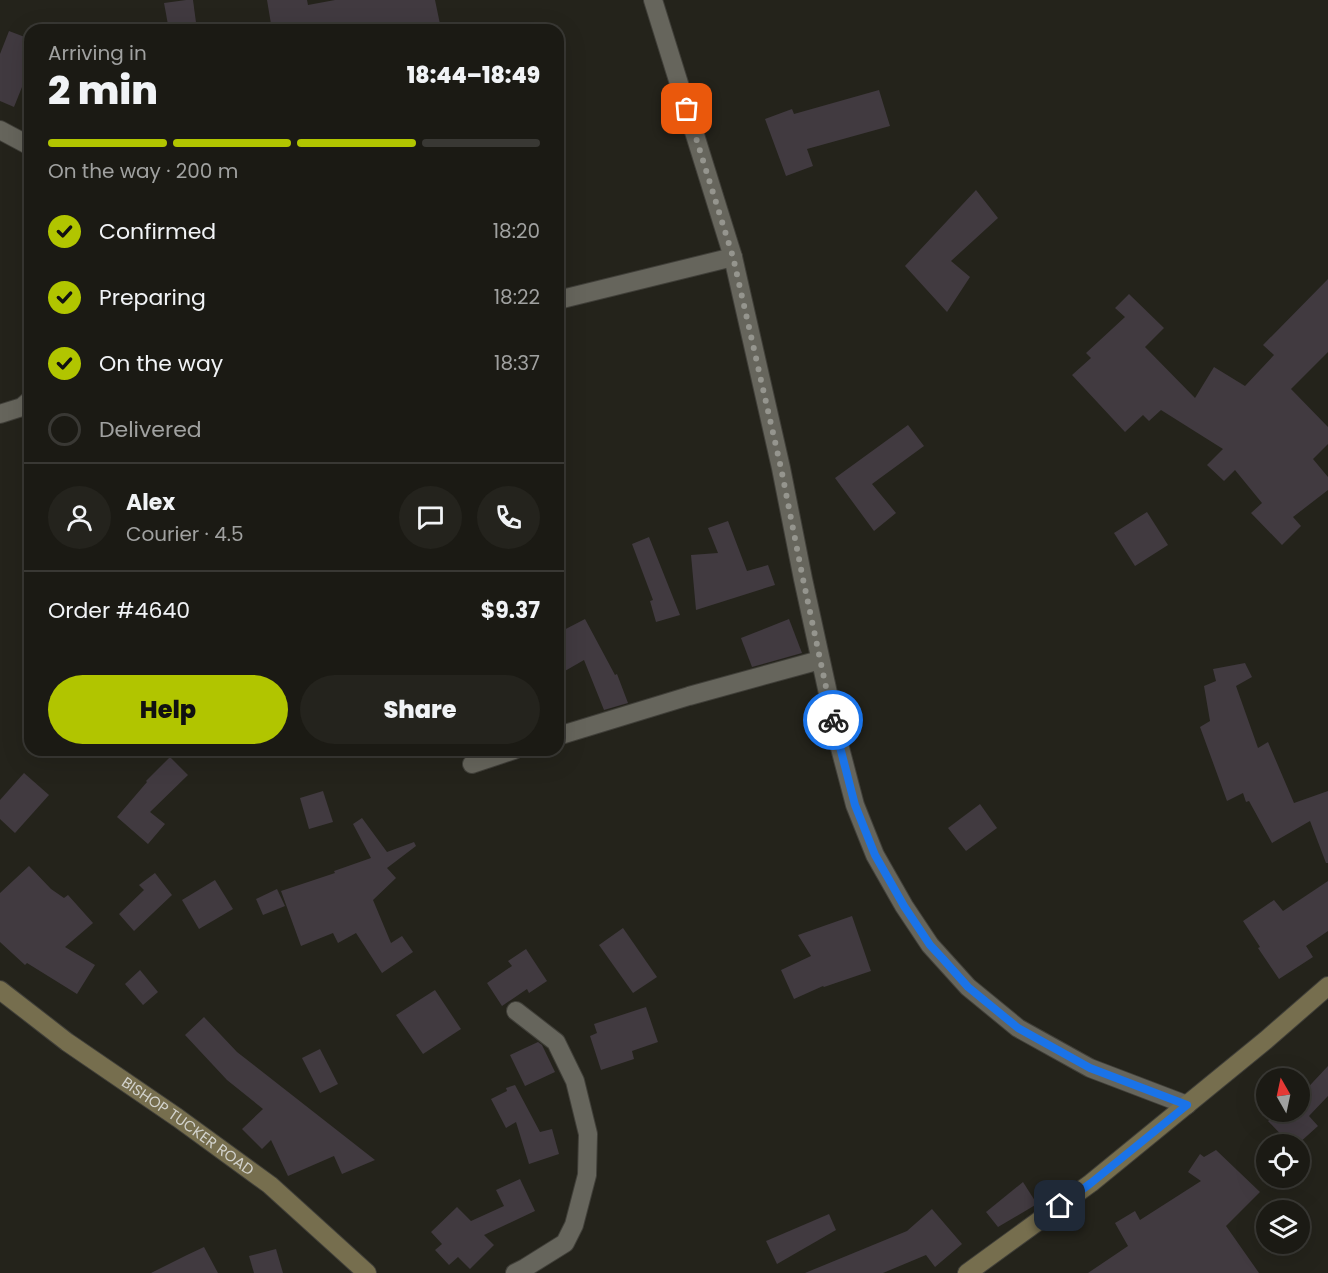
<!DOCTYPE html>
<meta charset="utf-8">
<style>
:root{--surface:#1b1a14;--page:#24231d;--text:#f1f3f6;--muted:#a0a1a0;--line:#393834;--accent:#b1c500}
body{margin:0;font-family:Poppins,sans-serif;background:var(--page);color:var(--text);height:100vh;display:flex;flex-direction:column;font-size:22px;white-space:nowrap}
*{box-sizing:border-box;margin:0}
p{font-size:20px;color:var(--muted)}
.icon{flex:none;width:33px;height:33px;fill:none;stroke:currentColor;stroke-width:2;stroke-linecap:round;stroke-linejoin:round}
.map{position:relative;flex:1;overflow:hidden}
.panel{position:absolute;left:24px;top:24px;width:540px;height:732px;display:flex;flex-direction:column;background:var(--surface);border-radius:18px;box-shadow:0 6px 24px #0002,0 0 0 2px var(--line)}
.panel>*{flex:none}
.needle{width:39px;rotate:351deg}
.controls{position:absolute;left:1256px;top:1068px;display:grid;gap:12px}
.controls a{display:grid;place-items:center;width:54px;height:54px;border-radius:50%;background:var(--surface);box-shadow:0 6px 24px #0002,0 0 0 2px var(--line);font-size:30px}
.pin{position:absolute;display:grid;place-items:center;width:51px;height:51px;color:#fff;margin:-26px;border-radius:12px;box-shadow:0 3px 9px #0006}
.courier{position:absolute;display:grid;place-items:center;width:60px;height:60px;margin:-30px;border:4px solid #1a73e8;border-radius:50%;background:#fff;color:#222;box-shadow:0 2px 8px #0007}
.head em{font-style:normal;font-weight:800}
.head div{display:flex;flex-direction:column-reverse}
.head{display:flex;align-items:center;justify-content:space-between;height:102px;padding:0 24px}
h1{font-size:39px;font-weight:800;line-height:45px}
.bar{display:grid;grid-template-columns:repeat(4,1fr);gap:9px 6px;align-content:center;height:72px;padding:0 24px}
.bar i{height:8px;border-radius:4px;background:var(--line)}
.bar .active{background:var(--accent)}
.bar p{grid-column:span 4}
.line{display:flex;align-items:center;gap:15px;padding:0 24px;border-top:2px solid var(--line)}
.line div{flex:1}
.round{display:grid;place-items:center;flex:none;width:63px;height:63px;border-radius:32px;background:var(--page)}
ol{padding:0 24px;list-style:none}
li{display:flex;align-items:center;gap:18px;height:66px}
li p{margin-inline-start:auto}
li .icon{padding:6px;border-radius:50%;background:var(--accent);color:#111;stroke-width:4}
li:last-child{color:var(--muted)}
li i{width:33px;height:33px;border:3px solid var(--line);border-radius:50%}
.cta{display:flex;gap:12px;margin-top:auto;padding:12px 24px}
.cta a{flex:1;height:69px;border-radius:36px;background:var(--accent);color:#111;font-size:24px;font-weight:800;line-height:69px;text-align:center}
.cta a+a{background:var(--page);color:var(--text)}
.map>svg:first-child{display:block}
.building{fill:#413a40}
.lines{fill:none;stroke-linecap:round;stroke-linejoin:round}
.street-casing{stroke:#403f39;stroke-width:20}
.secondary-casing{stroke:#403f39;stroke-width:20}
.street{stroke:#66655c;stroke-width:18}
.secondary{stroke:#766e4e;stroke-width:18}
.done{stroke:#95958e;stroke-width:6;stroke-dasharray:0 10.8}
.route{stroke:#1a73e8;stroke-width:8}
.labels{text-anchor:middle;stroke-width:5;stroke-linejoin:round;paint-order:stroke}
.street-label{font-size:15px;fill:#d2d2cc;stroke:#0d0c09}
</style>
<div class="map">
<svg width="1328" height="1273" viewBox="0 0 1328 1273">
<rect width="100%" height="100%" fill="#24231b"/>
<!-- building -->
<g class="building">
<path d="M186,0H193L197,30H169L164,3Z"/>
<path d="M267,0H307L308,5L335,0H435L440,24L415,30H272Z"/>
<path d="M9,31L30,39V67L14,107L0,101V54Z"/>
<path d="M879,90L890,126L807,149L813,166L786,176L765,119L792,109L794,114Z"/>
<path d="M976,190L998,218L951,261L970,277L947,312L905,266Z"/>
<path d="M1328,279V352L1291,389L1328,427V444L1313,459L1328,477V490L1293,517L1301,526L1282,545L1251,513L1262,503L1235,470L1224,481L1207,465L1223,449L1161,410L1149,421L1143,415L1125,432L1072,375L1091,358L1086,353L1125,317L1115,308L1129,294L1164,328L1145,347L1195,398L1214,367L1245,386L1274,355L1263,345Z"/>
<path d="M908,425L924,446L872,484L896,513L874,531L835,478Z"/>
<path d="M1147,512L1168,545L1135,566L1114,533Z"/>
<path d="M728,521L747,571L768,565L775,585L696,610L691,555L718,553L708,528Z"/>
<path d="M649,537L680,615L656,622L650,601L653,600L632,544Z"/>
<path d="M585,619L615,675L617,674L628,703L604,710L584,660L558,675V633Z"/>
<path d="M789,619L802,653L752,667L741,638Z"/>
<path d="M1245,663L1252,677L1236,686L1258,748L1268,742L1294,803L1328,791V863H1326L1310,821L1272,843L1249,801L1246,802L1243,793L1227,801L1200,727L1210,721L1204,686L1216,681L1213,669Z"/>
<path d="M170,757L188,775L150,812L165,824L148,844L117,817L147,782L146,781Z"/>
<path d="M24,773L49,795L15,833L0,819V800Z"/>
<path d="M323,791L333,822L309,829L300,798Z"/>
<path d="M980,804L997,828L966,851L948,828Z"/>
<path d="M362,818L387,852L414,842L416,846L387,868L396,878L373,900L391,943L402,936L413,952L382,973L356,933L338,943L333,933L301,946L281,891L335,873L334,871L371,858L353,824Z"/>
<path d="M29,866L51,889L64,898L68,895L93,923L65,947L95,965L77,994L27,963L25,965L0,942V893Z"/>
<path d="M155,873L172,895L134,931L119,914L144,890L139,885Z"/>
<path d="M215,880L233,909L199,929L182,900Z"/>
<path d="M1328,881V931L1306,946L1313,957L1279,979L1258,948L1260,947L1243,921L1274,900L1283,911Z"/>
<path d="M277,889L285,906L263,915L256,899Z"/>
<path d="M852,916L871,971L824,987L823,986L794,999L781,970L811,956L798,935Z"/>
<path d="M623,928L657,977L633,993L599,945Z"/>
<path d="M526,949L547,981L529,993L527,989L502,1006L487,983L512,966L508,961Z"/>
<path d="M140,970L158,992L143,1005L125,984Z"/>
<path d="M435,990L461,1029L423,1054L396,1015Z"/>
<path d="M646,1007L658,1042L632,1051L634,1059L601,1070L590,1036L597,1033L594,1024Z"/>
<path d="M204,1017L237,1052L375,1160L342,1174L334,1156L288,1176L271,1140L262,1149L242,1129L263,1109L227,1080L185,1035Z"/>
<path d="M538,1042L542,1045L555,1072L525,1086L510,1055Z"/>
<path d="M320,1049L338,1084L320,1093L302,1058Z"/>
<path d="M1328,1066V1096L1309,1116L1318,1126L1298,1144H1290L1268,1121L1279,1112H1299V1097Z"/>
<path d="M515,1085L540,1132L552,1129L559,1154L529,1164L516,1122L506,1128L491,1099L507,1091L506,1088Z"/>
<path d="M1216,1150L1260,1192L1226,1226L1259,1273H1088L1128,1246L1115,1223L1135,1211L1140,1220L1201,1181L1188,1172L1200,1154L1204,1157Z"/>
<path d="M520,1179L535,1211L484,1235L494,1245L470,1269L458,1257L449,1265L435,1250L442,1244L431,1232L457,1207L471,1221L504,1206L496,1190Z"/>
<path d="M1023,1182L1037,1204L998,1227L986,1212Z"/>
<path d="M932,1209L962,1244L935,1267L926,1255L883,1273H805L907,1231Z"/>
<path d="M829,1214L836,1230L777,1264L766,1241Z"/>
<path d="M204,1247L218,1273H151L187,1255Z"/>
<path d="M276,1249L283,1273H254L249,1256Z"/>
</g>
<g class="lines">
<defs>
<g id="street">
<path d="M653,0L733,257L781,468L803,579L840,748L855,805L875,855L904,906L930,945L968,987L1018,1028L1090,1068L1187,1105"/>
<path d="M0,130L30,146"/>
<path d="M558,300L733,257"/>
<path d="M0,414L22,407L30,400"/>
<path d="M558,736L689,696L820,660"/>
<path d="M472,764L514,750"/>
<path d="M515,1273L525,1268L565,1243L574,1225L587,1175L588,1134L575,1081L556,1042L516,1011"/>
</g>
<g id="secondary">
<path id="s1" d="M0,990L67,1042L178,1118L270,1185L367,1273"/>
<path d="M967,1273L1091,1183L1266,1040L1328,986"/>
</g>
</defs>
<!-- street casing -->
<use href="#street" class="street-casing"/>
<!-- secondary casing -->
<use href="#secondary" class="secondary-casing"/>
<!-- street -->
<use href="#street" class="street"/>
<!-- secondary -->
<use href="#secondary" class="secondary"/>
</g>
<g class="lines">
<!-- done -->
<path class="done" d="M687,109L733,257L781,468L803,579L833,720"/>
<!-- route -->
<path class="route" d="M833,720L855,805L875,855L904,906L930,945L943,959L968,987L1018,1028L1090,1068L1187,1105L1091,1183L1060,1206"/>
</g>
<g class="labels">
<!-- street labels -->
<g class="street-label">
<text dy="5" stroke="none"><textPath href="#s1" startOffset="232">BISHOP TUCKER ROAD</textPath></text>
</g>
</g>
</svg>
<div class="controls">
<a><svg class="needle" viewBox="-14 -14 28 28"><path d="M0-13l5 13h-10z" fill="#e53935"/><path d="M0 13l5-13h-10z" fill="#a0a1a0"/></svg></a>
<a><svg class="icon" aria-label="locate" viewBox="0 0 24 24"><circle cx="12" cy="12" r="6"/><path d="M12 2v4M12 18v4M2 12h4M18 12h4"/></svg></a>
<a><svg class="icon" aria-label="layers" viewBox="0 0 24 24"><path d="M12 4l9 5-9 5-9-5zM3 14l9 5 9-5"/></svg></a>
</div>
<div class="pin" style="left:687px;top:109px;background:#ea580c"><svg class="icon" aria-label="bag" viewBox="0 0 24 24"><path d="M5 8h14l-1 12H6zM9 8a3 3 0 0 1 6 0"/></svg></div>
<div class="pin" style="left:1060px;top:1206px;background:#1f2937"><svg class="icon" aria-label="home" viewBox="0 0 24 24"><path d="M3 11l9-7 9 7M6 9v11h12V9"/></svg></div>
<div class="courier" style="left:833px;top:720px"><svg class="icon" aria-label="bike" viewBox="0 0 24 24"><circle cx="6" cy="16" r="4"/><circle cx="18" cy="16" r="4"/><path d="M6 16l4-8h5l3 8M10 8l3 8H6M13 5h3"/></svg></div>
<section class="panel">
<div class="head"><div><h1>2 min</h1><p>Arriving in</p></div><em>18:44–18:49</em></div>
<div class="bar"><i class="active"></i><i class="active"></i><i class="active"></i><i></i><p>On the way · 200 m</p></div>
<ol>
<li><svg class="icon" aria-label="check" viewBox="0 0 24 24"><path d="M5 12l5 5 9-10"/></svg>Confirmed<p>18:20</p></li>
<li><svg class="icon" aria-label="check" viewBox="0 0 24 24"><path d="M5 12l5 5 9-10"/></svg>Preparing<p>18:22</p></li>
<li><svg class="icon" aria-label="check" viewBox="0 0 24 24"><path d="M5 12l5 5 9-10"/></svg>On the way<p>18:37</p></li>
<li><i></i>Delivered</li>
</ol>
<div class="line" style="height:108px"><a class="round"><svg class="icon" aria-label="person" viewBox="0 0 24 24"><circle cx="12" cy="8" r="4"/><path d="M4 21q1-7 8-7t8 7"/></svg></a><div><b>Alex</b><p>Courier · 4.5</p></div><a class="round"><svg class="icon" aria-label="chat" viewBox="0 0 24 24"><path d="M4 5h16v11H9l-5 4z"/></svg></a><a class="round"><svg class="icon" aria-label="phone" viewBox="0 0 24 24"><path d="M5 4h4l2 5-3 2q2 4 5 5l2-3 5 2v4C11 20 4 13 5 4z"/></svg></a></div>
<div class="line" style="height:78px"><div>Order #4640</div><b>$9.37</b></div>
<div class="cta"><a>Help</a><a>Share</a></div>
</section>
</div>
